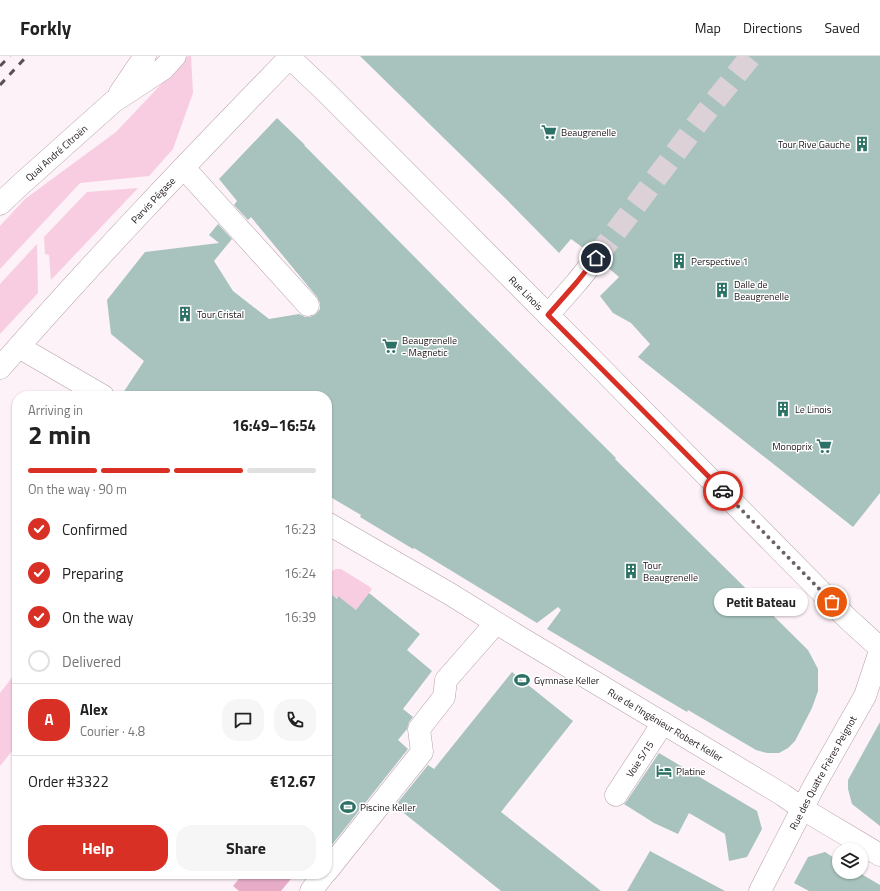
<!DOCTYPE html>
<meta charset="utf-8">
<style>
:root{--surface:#fff;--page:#f6f6f6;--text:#222;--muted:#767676;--line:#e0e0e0;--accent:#d93025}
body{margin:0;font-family:"Titillium Web",sans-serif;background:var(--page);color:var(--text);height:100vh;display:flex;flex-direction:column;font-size:15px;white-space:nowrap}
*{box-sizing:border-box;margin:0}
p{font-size:13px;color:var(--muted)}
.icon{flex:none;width:22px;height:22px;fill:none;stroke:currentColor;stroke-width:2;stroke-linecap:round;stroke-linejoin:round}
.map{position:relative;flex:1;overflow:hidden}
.side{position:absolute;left:12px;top:335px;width:320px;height:488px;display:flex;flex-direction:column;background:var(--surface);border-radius:16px;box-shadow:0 1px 3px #0004}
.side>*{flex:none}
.fabs{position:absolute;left:832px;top:787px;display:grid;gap:8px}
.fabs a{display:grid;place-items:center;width:36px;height:36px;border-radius:50%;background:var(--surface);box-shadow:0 1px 3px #0004;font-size:20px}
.pin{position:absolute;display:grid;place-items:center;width:34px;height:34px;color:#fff;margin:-17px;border:2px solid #fff;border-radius:50%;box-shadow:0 1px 4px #0007}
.courier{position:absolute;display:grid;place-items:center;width:40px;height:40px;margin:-20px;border:3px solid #d93025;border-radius:50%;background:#fff;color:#222;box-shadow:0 1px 5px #0007}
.bubble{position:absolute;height:28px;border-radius:14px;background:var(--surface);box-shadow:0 1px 3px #0004;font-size:13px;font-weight:700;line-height:28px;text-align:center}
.head em{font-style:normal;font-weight:700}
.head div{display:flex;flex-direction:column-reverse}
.head{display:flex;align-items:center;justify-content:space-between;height:68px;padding:0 16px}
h1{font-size:26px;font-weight:700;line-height:30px}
.bar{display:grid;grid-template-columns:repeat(4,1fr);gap:6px 4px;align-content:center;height:48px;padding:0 16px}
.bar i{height:5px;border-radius:3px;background:var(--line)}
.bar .selected{background:var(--accent)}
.bar p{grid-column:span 4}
.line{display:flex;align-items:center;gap:10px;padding:0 16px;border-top:1px solid var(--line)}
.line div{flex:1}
.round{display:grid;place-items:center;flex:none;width:42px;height:42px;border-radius:16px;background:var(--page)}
ol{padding:0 16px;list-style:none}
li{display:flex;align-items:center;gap:12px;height:44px}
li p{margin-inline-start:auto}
li .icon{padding:4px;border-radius:50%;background:var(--accent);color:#fff;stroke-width:4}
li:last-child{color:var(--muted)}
li i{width:22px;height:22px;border:2px solid var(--line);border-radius:50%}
.action{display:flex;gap:8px;margin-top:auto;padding:8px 16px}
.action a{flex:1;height:46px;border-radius:16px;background:var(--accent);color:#fff;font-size:16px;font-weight:700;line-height:46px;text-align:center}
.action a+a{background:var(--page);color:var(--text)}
header{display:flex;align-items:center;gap:24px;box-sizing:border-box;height:56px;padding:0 20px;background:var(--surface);border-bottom:1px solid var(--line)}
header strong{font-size:19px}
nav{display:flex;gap:22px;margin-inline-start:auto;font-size:14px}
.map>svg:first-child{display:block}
.green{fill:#f8cde1}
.water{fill:#e7adc8}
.building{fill:#a8c3bd}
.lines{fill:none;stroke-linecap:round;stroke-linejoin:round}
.minor-tunnel{stroke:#dbd1d6;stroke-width:22;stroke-dasharray:22 11;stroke-linecap:butt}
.minor-casing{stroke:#b69fa9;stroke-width:23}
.major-casing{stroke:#b69fa9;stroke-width:23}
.minor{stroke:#fff;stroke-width:22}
.major{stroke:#fff;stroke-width:22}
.rail{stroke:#585054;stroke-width:3;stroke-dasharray:7 7;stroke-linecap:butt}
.done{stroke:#6b6267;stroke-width:4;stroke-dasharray:0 7.2}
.route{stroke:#d93025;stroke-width:5}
.labels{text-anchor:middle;stroke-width:3;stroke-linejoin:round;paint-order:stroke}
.poi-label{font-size:10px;fill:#1d1519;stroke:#fff;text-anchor:start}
.street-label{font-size:10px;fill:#1d1519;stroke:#fff}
</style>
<header>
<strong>Forkly</strong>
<nav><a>Map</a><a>Directions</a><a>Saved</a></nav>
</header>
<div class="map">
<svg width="880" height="835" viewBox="0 0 880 835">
<rect width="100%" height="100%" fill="#fcf2f7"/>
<!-- green -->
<g class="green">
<path d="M188,0H191L193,37L173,93L149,120L80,127L0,213V170L25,143L116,76Z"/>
<path d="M138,132L51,224L49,199L45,198L44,181L87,136Z"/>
<path d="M37,188L38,237L0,278V228Z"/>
<path d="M336,513H341L370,531L372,533L356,554L339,541L338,540L335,544L327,538C327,527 325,518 336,513Z"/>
<path d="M17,615V689L0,710V637Z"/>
</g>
<!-- water -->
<path class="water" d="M243,818H295L281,835H239L233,830Z"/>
<!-- building -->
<g class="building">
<path d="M360,0H880V437L853,471L638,301L650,288L631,267L613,257L600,240L619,221L606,210L608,203V198L604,192L597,190L591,191L586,194L571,183L559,197L506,143Z"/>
<path d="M277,62L305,89H304L467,254L616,402L615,403L808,594L818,613V635L812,652L795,685L788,692L779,697H767L756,694L688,654L687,656L547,573L561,554L558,551L537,567L414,492L413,493L360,461L361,459L327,439V340H121L144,305L111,278L107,244L145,196L219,187L209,179L218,168L232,183L214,205L233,235L269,263L299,258L305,261H310L316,258L320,253V247L317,241L251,161L248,164L234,149L237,145L219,123Z"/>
<path d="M327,535L337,543L338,540L356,554L369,537L420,578L407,594L432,615L403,653L413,661L409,666L407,673L398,684L408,693L327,795Z"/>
<path d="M512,616L573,665L501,756L601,835H501L395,750L428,709L434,713Z"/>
<path d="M880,666V770L852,748L848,733V724Z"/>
<path d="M659,697L757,755L762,773L747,801L729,805L725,778L689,757L678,778L654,767L624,748L626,746Z"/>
<path d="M650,795L725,835H627Z"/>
<path d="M825,796L839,805V816H858L880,829V835H809L794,827L808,801Z"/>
</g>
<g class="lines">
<!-- minor-tunnel -->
<path class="minor-tunnel" d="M596,202L703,60L751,0"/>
<defs>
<g id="minor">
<path id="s1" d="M288,0L326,36L578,289L847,562L880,592"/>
<path d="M184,112L308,249"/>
<path d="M548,259L577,226L596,202"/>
<path d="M19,291L103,340"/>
<path id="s2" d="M0,312C93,205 192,102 291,0"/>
<path id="s3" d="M327,467L450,538L516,579L783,739L803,753L880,799"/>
<path id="s4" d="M616,739L663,667"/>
<path d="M327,815L422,696L419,673L444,641L446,624L496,567"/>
<path d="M311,835L324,818"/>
<path id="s5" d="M760,835L814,730L865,640L880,595"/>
</g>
<g id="major">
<path d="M120,37L145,0"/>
<path id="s6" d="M0,148L19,130L113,46L163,13L175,0"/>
</g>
</defs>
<!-- minor casing -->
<use href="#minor" class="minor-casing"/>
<!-- major casing -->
<use href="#major" class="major-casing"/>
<!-- minor -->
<use href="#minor" class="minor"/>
<!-- major -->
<use href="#major" class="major"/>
<!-- rail -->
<g class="rail">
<path d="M0,10L10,0"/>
<path d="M0,29L27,0"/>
</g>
</g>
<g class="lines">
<!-- done -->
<path class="done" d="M723,435L832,546"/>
<!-- route -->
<path class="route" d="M596,202L577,226L548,259L723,435"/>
</g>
<!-- icons -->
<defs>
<symbol id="supermarket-bare" viewBox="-9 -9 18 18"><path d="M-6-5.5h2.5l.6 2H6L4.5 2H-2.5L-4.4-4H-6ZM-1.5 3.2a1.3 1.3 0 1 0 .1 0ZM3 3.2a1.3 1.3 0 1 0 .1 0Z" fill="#2c7165" stroke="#fff" stroke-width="2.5" paint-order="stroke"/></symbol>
<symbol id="building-bare" viewBox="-9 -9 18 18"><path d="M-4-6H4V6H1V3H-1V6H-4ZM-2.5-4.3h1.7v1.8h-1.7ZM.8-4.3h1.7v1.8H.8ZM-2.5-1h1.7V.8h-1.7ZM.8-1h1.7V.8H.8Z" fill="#2c7165" stroke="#fff" stroke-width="2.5" paint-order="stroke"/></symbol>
<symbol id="stadium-bare" viewBox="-9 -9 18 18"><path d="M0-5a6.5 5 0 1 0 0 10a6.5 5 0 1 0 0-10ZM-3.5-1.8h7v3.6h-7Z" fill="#2c7165" stroke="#fff" stroke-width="2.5" paint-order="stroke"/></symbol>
<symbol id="hotel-bare" viewBox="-9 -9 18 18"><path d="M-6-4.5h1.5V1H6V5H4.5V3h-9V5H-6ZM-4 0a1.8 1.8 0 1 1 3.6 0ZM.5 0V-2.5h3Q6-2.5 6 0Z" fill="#2c7165" stroke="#fff" stroke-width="2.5" paint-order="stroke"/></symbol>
</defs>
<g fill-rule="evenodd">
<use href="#supermarket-bare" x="538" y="65" width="22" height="22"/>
<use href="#building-bare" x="851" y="77" width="22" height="22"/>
<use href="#building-bare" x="668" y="194" width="22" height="22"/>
<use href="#building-bare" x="711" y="223" width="22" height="22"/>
<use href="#building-bare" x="174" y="247" width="22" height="22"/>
<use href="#supermarket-bare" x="379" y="279" width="22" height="22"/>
<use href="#building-bare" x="772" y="342" width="22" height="22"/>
<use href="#supermarket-bare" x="813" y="379" width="22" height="22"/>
<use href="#building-bare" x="620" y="504" width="22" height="22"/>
<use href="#stadium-bare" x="511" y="613" width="22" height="22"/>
<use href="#hotel-bare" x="653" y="704" width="22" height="22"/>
<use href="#stadium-bare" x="337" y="740" width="22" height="22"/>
</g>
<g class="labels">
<!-- poi labels -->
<g class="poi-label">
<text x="561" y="80">Beaugrenelle</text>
<text x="850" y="92" text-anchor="end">Tour Rive Gauche</text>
<text x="691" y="209">Perspective 1</text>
<text x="734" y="232">Dalle de<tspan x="734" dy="12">Beaugrenelle</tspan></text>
<text x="197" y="262">Tour Cristal</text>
<text x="402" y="288">Beaugrenelle<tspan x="402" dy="12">- Magnetic</tspan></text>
<text x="795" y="357">Le Linois</text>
<text x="812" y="394" text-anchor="end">Monoprix</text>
<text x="643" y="513">Tour<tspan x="643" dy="12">Beaugrenelle</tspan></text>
<text x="534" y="628">Gymnase Keller</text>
<text x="676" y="719">Platine</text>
<text x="360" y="755">Piscine Keller</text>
</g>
<!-- street labels -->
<g class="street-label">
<text dy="4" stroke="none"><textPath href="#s6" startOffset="76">Quai André Citroën</textPath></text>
<text dy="4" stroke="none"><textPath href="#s2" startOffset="227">Parvis Pégase</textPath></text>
<text dy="4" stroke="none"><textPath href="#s1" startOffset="336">Rue Linois</textPath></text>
<text dy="4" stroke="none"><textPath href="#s3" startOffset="394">Rue de l'Ingénieur Robert Keller</textPath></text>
<text dy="4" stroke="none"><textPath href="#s4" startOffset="43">Voie S/15</textPath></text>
<text dy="4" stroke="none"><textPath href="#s5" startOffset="134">Rue des Quatre Frères Peignot</textPath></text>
</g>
</g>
</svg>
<div class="fabs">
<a><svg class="icon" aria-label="layers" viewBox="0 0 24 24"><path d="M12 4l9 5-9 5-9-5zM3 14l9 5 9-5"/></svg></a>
</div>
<div class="pin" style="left:832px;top:546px;background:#ea580c"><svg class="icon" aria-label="bag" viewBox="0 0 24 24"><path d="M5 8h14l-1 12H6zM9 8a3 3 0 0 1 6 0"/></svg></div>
<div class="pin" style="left:596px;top:202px;background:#1f2937"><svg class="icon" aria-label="home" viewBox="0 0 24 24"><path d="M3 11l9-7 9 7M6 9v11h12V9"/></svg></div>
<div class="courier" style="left:723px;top:435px"><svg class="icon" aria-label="car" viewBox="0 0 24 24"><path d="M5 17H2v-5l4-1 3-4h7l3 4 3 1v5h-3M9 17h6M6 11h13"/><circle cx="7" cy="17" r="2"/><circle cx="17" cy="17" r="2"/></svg></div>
<div class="bubble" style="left:714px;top:532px;width:94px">Petit Bateau</div>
<section class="side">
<div class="head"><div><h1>2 min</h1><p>Arriving in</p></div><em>16:49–16:54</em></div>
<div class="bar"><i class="selected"></i><i class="selected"></i><i class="selected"></i><i></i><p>On the way · 90 m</p></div>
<ol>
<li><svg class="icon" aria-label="check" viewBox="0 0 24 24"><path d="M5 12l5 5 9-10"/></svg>Confirmed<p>16:23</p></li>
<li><svg class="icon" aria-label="check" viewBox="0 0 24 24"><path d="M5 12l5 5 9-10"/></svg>Preparing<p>16:24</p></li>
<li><svg class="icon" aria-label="check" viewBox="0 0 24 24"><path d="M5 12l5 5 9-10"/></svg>On the way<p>16:39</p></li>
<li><i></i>Delivered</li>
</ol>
<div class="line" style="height:72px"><b class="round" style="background:var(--accent);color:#fff">A</b><div><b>Alex</b><p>Courier · 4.8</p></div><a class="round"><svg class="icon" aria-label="chat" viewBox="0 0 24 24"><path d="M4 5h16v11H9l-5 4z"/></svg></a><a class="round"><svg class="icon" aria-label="phone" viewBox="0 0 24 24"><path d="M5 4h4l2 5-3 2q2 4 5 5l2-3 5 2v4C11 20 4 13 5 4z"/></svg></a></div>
<div class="line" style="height:52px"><div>Order #3322</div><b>€12.67</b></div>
<div class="action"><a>Help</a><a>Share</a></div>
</section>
</div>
